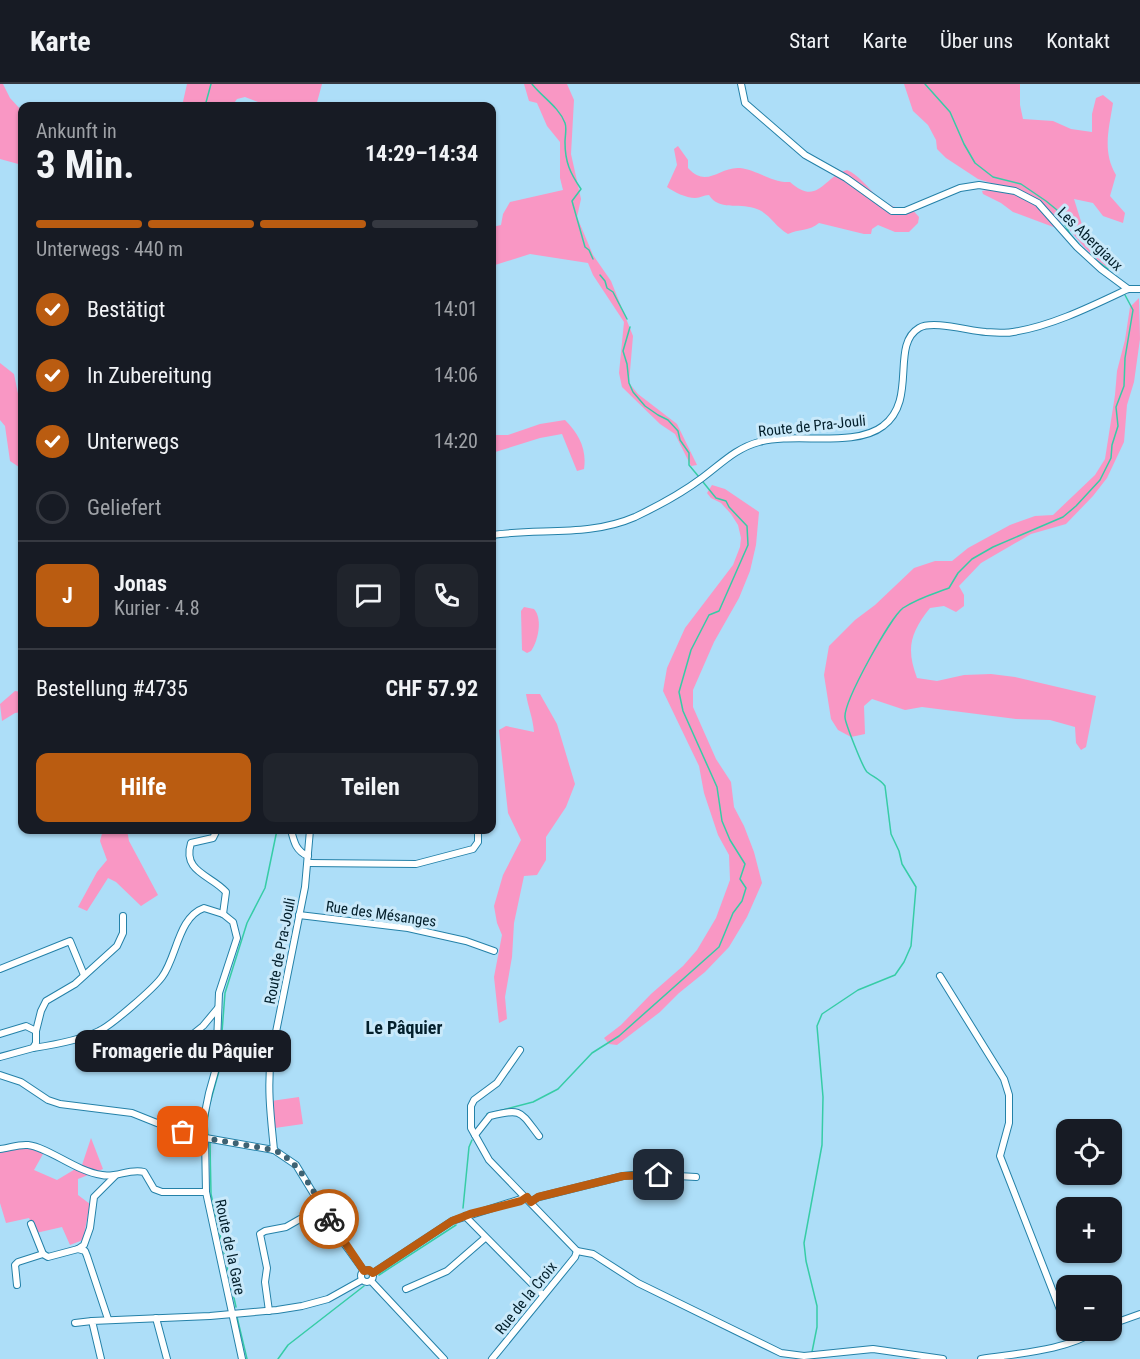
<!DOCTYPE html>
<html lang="de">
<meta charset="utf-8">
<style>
:root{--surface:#171b24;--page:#20242c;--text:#f1f3f6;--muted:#9ea1a6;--line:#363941;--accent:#ba5c11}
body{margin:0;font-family:"Roboto Condensed",sans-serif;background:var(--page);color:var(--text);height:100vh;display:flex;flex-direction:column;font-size:22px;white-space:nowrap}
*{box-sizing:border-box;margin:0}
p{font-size:20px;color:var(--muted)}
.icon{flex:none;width:33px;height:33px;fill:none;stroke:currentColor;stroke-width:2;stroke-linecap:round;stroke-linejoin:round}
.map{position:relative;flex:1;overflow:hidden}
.panel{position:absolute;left:18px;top:18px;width:478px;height:732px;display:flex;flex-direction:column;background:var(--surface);border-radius:12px;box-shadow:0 2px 4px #0004}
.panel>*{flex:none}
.tools{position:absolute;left:1056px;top:1035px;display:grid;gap:12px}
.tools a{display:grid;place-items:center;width:66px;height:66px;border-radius:12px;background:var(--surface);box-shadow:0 2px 4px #0004;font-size:30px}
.pin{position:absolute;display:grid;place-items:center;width:51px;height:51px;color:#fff;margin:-26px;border-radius:12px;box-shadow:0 3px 9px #0006}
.courier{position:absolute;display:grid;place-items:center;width:60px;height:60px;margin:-30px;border:4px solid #ba5c11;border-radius:50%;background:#fff;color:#222;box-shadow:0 2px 8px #0007}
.bubble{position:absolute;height:42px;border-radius:12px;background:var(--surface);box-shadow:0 2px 4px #0004;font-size:20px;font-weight:700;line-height:42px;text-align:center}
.headline em{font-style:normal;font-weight:700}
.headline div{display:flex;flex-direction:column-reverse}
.headline{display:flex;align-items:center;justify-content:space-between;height:102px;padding:0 18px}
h1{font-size:39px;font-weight:700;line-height:45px}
.bar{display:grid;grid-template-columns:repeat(4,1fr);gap:9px 6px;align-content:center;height:72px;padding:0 18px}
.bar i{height:8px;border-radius:4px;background:var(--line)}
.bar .current{background:var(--accent)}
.bar p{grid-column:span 4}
.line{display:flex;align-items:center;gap:15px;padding:0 18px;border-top:2px solid var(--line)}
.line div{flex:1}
.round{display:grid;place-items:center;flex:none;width:63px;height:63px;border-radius:12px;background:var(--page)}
ol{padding:0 18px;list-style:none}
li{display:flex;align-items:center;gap:18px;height:66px}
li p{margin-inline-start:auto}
li .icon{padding:6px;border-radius:50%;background:var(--accent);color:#fff;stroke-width:4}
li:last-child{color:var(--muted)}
li i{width:33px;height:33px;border:3px solid var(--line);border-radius:50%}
.action{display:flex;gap:12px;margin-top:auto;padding:12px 18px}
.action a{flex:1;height:69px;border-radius:12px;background:var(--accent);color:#fff;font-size:24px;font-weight:700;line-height:69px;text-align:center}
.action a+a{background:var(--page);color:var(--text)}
header{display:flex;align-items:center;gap:36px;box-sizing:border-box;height:84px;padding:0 30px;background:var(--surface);border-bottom:2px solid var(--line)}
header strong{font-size:28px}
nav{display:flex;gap:33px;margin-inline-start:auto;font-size:21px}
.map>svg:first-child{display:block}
.green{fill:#f997c4}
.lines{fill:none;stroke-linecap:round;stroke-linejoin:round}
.stream{stroke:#36cca6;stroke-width:1.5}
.minor-casing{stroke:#2481a8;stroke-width:8}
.minor{stroke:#fff;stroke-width:6}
.done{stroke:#3e6273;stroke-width:6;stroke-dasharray:0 10.8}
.route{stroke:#ba5c11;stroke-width:8}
.labels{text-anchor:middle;stroke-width:6;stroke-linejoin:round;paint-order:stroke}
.street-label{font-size:15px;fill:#031f2b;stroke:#c9e9fa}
.quarter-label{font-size:18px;font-weight:bold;fill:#031f2b;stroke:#c9e9fa}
</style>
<header>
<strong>Karte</strong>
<nav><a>Start</a><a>Karte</a><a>Über uns</a><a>Kontakt</a></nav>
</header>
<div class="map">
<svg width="1140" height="1275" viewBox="0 0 1140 1275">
<rect width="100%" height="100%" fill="#addef8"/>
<!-- green -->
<g class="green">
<path d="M0,0H3L10,14L22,27V81L0,75Z"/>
<path d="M187,0H322L316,22H269L245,13L237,15L232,22H182Z"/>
<path d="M524,0H567L574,16L571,70L581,115L577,133L593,171L611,197L633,252L629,299L638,310L677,340L697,381L691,382L675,350L660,340L622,303L619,289L624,238L593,191L588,179L530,170L492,182V143L501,141L503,130L510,118L563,106L560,94V58L547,42L537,19L529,17Z"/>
<path d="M904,0H1020V21L1023,35L1053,37L1071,45L1092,48V30L1096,14L1103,11L1113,19C1109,45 1102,67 1116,91L1110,112L1125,129L1123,139L1103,132L1093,119L1074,115L1084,147L1110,174L1114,182L1112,186C1091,174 1076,154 1062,135L1056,144L1013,128L1001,119L983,110L982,107L1004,103L978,95L946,74L937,65L936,56L928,41L913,27Z"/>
<path d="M678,62L688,76V84C707,105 720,82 740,84C758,86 771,99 790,98C818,123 823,93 847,86C871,97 878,129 910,123L919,133L918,139L909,148H895L878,141L872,145L871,150H864L819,139C810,147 798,145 788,150C774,142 769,128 754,124C738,119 719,127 709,111C703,111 701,114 695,114C686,114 674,108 667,103L677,81L674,65Z"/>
<path d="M1139,214L1140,255L1134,298L1127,321L1124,358L1107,394L1093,412L1066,440L1031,450L981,479L959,502L964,511V522L956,528L944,522L930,524C910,549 906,565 917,594L937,597L964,591L991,590L1015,593L1096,612L1086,663L1081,666L1076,659L1075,643L1050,636L1016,635L922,623L905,626L872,615L864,622L865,650L851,653L838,646L831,635L824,591L829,562L855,536L875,521L914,484L935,477H952L968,464L1010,441L1035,432L1053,431L1095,391L1105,375L1115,311L1117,287L1125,256L1130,223Z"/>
<path d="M0,279L14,290L22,329V385L10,377L5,342L0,336Z"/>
<path d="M565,336C579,350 587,365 584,385L577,387L562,350L540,354L492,369V351H508L540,340Z"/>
<path d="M712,401L725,405L759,428L756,461L750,487L739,514L714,558L693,606V623L716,675L731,698L734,723L744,742L754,768L762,799L747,833L729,863L705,888L679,909L660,928L617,961L609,960L604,954L621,941L651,910L683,882L697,866L716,834L730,796L729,771L718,751L704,709L699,682L663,607L667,584L685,544L733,481L740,463L741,454L738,441L731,430L721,419L711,414L707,409Z"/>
<path d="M524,523L534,525C543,535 538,557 531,567L527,569L522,566L521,527Z"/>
<path d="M15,607L22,608V628L15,629L2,637L0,620Z"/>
<path d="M526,610H540L557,640L575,700L566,723L546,753V776L537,791L524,792L514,839L512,873L505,913L507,935L499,939L494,893L502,851L497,839L494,822L503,791L521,756L508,729L499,646L506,642L534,648C533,634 528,623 526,610Z"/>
<path d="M103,746H127L129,757L158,811L141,822L116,798L108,794L87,827L78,823L97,788L107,776L100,757Z"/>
<path d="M299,1013L303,1040L275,1044L271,1017Z"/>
<path d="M91,1054L103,1085L78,1095V1111L90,1120L83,1156L70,1161L62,1143L36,1149L29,1134L6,1139L0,1119V1067L27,1063L43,1070L34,1086L57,1096L82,1081Z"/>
</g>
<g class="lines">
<!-- stream -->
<g class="stream">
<path d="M532,0C542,13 559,23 565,39C567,44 565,52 565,58C565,78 570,89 581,105L572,117L585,163L589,166L593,175"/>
<path d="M925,0L950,28L964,60L975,79L993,93L1021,100L1046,117L1057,126L1070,150L1082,164"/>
<path d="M205,22L211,0"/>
<path d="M1092,173L1108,185"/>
<path d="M600,191L605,197L607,204L613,208L627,235"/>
<path d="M630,243L623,267L627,280L629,299L633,308L645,322L658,331L668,336L678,347L680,356L689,369V381L699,393"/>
<path d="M210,1019L219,987L225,909L247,839L265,804L277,746"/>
<path d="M487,1030L533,1018L558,1005L592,969L619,952L719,863L733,829L742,817L746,804L740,795L745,780L730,756L722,737L717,703L683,627L679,608L691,566L709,531L719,527L748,461L747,442L729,423L726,417L716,414L703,398"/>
<path d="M208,1051L207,1039L209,1024"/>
<path d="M210,1059L211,1110L236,1223"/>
<path d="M463,1124L469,1063L472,1056"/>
<path d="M379,1191L456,1141"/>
<path d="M237,1233L247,1275"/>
<path d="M812,1268L817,1243V1222L806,1177L804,1159L822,1061L823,1013L817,942L822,930L858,906L895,891L904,878L911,862L916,803L902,780L899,767L891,750L885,702C880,695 873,693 867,688C863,684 845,639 845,633C844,617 890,534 903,524C918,514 933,510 949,504L958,489L972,475L993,463L1063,433L1076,422L1100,396L1111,374L1112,361L1118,342L1116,323L1124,302L1125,274L1133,226L1125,211"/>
<path d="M278,1275L288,1261L364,1202"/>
</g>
<defs>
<g id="minor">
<path d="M741,0L745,19L805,71L846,94L892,127H905L960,104L979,101L1015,107L1038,119L1077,163L1101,185L1128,205"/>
<path d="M492,451C540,444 589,453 635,433C658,422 682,409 702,394C721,380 736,364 759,358C795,348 855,364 883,342C918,316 890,261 919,244C933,236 969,247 986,248C995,248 1005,250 1013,248C1052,242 1092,222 1128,205H1140"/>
<path d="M217,746L213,754L191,759C182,788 211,791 226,808L223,830"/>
<path d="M291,746C294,758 296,767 308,772"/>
<path d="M309,779L416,780L473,765L478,758V746"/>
<path d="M299,831L408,844L466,857L494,867"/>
<path d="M0,885L70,857L84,891"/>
<path d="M940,892L1004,995L1009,1011V1039L1000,1072L1066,1241"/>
<path d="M36,947L41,927L46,917L75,900L117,862L123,849V832"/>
<path d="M0,950L26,942L36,947V959L33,964L0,973"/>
<path d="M132,956L168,970L203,942L218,924"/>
<path d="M33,964C53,961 81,956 99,947C112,941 154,904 162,893C177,873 178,833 204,824L223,830L233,838L237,854L219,909L216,984L209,1009L200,1053"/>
<path d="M520,966L497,999L474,1016L471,1022V1044L489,1076L577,1167"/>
<path d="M0,991L21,998L48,1016L60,1020L132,1029L167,1043L200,1053L274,1066L296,1081L343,1158L364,1187"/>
<path d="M475,1051L490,1032C522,1024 520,1027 539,1052"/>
<path d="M205,1054L206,1108L242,1275"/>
<path d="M0,1065C9,1064 19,1060 28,1061C50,1064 75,1087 102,1091C116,1094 130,1084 144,1088L154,1105L162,1108H206"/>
<path d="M274,1066C271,1035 267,1004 271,973L305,803L310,746"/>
<path d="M531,1117L539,1113L623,1092L642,1090L696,1093"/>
<path d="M465,1132L543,1211"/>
<path d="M31,1140L43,1170"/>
<path d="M78,1165L85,1167L87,1172L108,1235"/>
<path d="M577,1167L593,1170L638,1199L781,1269L804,1272L873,1265L943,1275"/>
<circle cx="367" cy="1192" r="6"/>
<path d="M373,1189L452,1137L527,1113"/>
<path d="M371,1197L444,1275"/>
<path d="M17,1201L15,1181L18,1178L43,1170L48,1173L78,1165L84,1161L90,1144L94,1113L115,1092"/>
<path d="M406,1205L447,1187L485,1154"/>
<path d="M269,1227L265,1198L267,1184L260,1150L265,1147L286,1143L300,1135"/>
<path d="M156,1234L167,1275"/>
<path d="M75,1239L92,1237"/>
<path d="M1112,1240L1140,1230"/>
<path d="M1070,1246L1076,1256"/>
<path d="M101,1275L92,1237L210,1232L277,1226L302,1222L328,1215L362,1196"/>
<path d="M492,1275L575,1173L577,1167"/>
<path d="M981,1275C1019,1269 1065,1267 1098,1246"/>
</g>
</defs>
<!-- minor casing -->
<use href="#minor" class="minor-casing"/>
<!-- minor -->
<use href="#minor" class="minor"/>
</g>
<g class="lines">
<!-- done -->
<path class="done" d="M183,1048L205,1054L274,1066C302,1079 314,1110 329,1135"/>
<!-- route -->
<path class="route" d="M329,1135L364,1187L369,1186L373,1189L452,1137L470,1130L521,1117L527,1113L531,1118L538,1113L623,1092L659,1091"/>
</g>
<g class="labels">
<!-- street labels -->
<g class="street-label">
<text transform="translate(1090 155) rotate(44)" y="5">Les Abergiaux</text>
<text transform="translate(812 342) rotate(-6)" y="5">Route de Pra-Jouli</text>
<text transform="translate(381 830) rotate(8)" y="5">Rue des Mésanges</text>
<text transform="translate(280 867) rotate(-79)" y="5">Route de Pra-Jouli</text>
<text transform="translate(230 1163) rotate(78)" y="5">Route de la Gare</text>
<text transform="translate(526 1214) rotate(-51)" y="5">Rue de la Croix</text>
</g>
<!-- quarter labels -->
<g class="quarter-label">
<text x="404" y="950">Le Pâquier</text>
</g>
</g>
</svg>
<div class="tools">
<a><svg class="icon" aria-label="locate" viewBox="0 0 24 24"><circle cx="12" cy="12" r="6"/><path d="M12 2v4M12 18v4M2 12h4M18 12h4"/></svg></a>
<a>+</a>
<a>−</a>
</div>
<div class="pin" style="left:183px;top:1048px;background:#ea580c"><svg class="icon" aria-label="bag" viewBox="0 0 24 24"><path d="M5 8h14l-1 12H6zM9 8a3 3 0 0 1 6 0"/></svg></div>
<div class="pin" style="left:659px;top:1091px;background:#1f2937"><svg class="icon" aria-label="home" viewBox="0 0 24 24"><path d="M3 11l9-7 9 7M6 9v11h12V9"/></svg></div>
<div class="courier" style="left:329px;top:1135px"><svg class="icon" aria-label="bike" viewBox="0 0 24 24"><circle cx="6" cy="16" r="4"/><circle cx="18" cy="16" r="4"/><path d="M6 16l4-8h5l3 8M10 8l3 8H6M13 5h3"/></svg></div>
<div class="bubble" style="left:75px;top:946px;width:216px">Fromagerie du Pâquier</div>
<section class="panel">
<div class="headline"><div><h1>3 Min.</h1><p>Ankunft in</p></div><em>14:29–14:34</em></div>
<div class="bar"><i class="current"></i><i class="current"></i><i class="current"></i><i></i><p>Unterwegs · 440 m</p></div>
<ol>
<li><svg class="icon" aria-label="check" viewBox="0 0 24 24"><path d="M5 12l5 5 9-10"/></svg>Bestätigt<p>14:01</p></li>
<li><svg class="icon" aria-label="check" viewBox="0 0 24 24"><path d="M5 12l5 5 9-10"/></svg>In Zubereitung<p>14:06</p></li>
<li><svg class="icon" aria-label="check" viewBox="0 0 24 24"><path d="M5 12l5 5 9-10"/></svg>Unterwegs<p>14:20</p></li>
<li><i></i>Geliefert</li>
</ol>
<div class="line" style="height:108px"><b class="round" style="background:var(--accent);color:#fff">J</b><div><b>Jonas</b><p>Kurier · 4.8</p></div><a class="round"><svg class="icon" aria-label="chat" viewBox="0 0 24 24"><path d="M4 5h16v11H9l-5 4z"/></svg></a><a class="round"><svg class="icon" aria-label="phone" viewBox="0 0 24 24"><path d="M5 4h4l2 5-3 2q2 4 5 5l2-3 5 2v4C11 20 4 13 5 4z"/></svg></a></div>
<div class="line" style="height:78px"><div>Bestellung #4735</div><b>CHF 57.92</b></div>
<div class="action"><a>Hilfe</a><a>Teilen</a></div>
</section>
</div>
